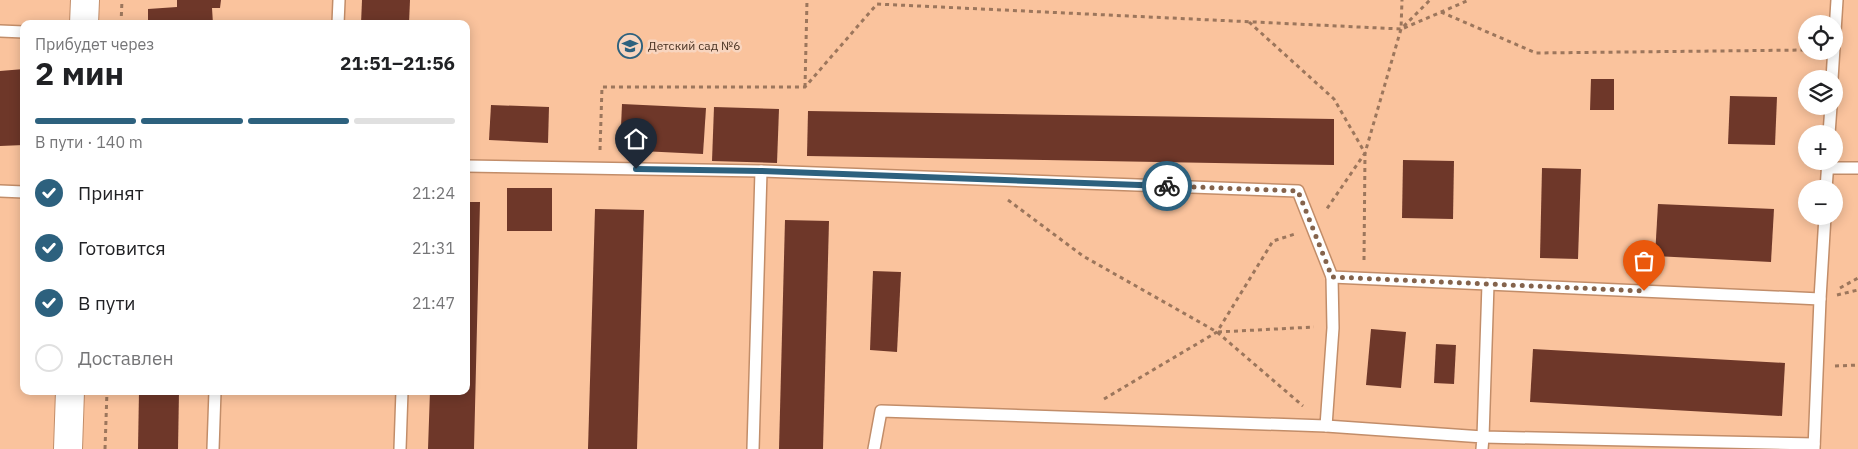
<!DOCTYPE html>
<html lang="ru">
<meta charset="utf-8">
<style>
:root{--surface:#fff;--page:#f2f2f2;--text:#202124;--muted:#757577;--line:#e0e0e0;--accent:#2d617e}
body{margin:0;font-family:"IBM Plex Sans",sans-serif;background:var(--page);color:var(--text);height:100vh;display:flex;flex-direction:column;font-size:19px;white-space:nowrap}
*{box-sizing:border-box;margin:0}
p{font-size:16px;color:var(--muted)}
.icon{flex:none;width:28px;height:28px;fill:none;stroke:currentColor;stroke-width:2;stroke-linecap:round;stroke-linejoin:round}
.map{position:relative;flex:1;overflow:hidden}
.details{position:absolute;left:20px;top:20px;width:450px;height:375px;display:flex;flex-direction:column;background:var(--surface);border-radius:10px;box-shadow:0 2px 12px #0003}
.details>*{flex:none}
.tools{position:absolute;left:1798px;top:15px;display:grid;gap:10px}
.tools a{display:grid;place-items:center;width:45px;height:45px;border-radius:50%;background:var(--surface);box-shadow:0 2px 12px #0003;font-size:25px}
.pin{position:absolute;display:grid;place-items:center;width:42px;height:42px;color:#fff;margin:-51px -21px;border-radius:50% 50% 50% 0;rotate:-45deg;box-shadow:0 0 5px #0007}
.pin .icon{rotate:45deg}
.courier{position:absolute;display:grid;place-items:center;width:50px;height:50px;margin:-25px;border:4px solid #2d617e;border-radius:50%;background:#fff;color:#222;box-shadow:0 1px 6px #0007}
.head em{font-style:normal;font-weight:700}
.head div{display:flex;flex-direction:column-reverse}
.head{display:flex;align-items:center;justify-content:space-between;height:85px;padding:0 15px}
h1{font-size:32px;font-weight:700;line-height:38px}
.bar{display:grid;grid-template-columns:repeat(4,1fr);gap:8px 5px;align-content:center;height:60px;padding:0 15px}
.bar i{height:6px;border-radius:4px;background:var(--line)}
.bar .current{background:var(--accent)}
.bar p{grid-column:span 4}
ol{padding:0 15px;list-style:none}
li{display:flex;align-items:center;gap:15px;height:55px}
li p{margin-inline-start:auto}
li .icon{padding:5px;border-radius:50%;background:var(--accent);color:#fff;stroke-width:4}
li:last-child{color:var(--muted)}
li i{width:28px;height:28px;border:2px solid var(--line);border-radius:50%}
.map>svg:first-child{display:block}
.building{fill:#6e3729}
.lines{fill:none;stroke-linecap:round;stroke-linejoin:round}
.lane-casing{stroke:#c28d69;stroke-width:14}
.secondary-casing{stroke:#c28d69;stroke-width:30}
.path{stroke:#9c765c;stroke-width:3;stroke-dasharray:4 4;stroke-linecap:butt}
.lane{stroke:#fff;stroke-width:11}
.secondary{stroke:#fff;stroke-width:28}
.done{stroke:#84634c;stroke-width:5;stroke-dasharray:0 9}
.route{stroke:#2d617e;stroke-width:6}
.labels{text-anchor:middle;stroke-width:5;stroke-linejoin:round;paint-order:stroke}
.poi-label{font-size:12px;fill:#452f20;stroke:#f8d5bf;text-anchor:start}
</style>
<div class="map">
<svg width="1858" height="449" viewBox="0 0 1858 449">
<rect width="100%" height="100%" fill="#fac39d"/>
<!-- building -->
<g class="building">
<path d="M177,0H221L220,8H212L213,24H148V9L177,7Z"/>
<path d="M362,0H410L409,24H361Z"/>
<path d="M24,69V145L0,146V71Z"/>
<path d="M1591,79H1614V110H1590Z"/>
<path d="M1730,96L1777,97L1775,145L1728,144Z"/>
<path d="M622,104L706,108L703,154L620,150Z"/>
<path d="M491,105L549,107L548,143L489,140Z"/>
<path d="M714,107L779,109L777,163L712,161Z"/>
<path d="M808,111L1334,119V165L807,156Z"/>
<path d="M1403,160L1454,161L1453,219L1402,218Z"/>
<path d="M1542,168L1581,169L1578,259L1540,258Z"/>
<rect x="507" y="188" width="45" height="43"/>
<path d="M466,202H480L474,449H428L430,391H466Z"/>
<path d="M1658,204L1774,209L1771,262L1655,256Z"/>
<path d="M595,209L644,210L637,449H588Z"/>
<path d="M785,220L829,221L823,449H779Z"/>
<path d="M873,271L901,272L897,352L870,350Z"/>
<path d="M1371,329L1406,332L1401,388L1366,385Z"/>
<path d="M1436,344L1456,345L1454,384L1434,383Z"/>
<path d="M1533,349L1785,363L1782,416L1530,402Z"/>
<path d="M139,391H179L178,449H138Z"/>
</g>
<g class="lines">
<defs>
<g id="lane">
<path d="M338,24L339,0"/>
<path d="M0,31L24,32"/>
<path d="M1832,79L1837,0"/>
<path d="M1829,134L1831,106"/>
<path d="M466,166L761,171L1298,191L1332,277L1820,299L1814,449"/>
<path d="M1827,168H1858"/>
<path d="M1826,189L1828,161"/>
<path d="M0,191L24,192"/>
<path d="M1488,284L1483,437L1814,444"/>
<path d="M1820,299L1825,216"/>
<path d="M1326,426L1483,437L1482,449"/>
<path d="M213,449L215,391"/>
<path d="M400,449L402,391"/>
<path d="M753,449L761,171"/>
<path d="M874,449L881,411L1326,426L1333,328L1332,277"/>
</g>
<g id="secondary">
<path d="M84,24L85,0"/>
<path d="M68,449L70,391"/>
</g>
</defs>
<!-- lane casing -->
<use href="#lane" class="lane-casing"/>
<!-- secondary casing -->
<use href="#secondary" class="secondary-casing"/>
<!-- path -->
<g class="path">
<path d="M1441,12L1536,53L1806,50"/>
<path d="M1249,22L1334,99L1365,153L1326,210"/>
<path d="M121,24L122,0"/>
<path d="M1404,28L1469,0"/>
<path d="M805,87L807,0"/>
<path d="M600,150L602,87H805L877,4L1401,29L1402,0"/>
<path d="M1008,200L1083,256L1217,332L1303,406"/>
<path d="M1364,260L1365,153L1401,29L1430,0"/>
<path d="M1840,288L1858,278"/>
<path d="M1837,295L1858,290"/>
<path d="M1218,332L1314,327"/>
<path d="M1835,366L1858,365"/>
<path d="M1104,399L1217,332L1273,241L1295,234"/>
<path d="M105,449L107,391"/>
</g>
<!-- lane -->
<use href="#lane" class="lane"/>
<!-- secondary -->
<use href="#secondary" class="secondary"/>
</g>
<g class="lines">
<!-- done -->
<path class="done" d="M1167,186L1298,191L1332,277L1644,291"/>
<!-- route -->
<path class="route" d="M636,169L761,171L1167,186"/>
</g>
<!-- icons -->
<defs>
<symbol id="school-ring" viewBox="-11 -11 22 22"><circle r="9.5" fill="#f8d5bf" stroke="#2d617e" stroke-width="1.5"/><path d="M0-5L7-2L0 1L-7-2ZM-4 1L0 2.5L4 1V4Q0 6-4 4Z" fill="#2d617e"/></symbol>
</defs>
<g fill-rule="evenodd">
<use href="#school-ring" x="616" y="32" width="28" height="28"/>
</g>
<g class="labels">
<!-- poi labels -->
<g class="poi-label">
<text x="648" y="50">Детский сад №6</text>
</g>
</g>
</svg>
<div class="tools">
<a><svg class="icon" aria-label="locate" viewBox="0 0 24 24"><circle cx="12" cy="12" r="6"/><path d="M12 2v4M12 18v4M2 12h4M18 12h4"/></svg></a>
<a><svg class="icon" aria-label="layers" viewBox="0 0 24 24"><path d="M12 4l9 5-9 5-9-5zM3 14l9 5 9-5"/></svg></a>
<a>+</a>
<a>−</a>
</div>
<div class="pin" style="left:1644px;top:291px;background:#ea580c"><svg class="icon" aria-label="bag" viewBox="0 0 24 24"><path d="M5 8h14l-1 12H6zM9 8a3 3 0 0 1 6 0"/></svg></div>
<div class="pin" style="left:636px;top:169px;background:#1f2937"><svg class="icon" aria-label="home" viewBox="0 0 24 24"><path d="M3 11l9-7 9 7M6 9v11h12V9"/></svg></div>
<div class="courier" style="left:1167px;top:186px"><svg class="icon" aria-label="bike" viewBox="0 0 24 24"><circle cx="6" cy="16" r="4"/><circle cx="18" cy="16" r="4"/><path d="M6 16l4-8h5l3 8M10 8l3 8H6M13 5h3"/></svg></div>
<section class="details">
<div class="head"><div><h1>2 мин</h1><p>Прибудет через</p></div><em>21:51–21:56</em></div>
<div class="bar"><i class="current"></i><i class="current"></i><i class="current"></i><i></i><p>В пути · 140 m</p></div>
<ol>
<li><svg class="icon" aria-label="check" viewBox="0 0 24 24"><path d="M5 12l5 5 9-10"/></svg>Принят<p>21:24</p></li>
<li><svg class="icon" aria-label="check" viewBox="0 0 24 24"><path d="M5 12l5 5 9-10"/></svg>Готовится<p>21:31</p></li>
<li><svg class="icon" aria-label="check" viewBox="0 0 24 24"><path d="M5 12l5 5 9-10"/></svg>В пути<p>21:47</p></li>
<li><i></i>Доставлен</li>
</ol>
</section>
</div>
